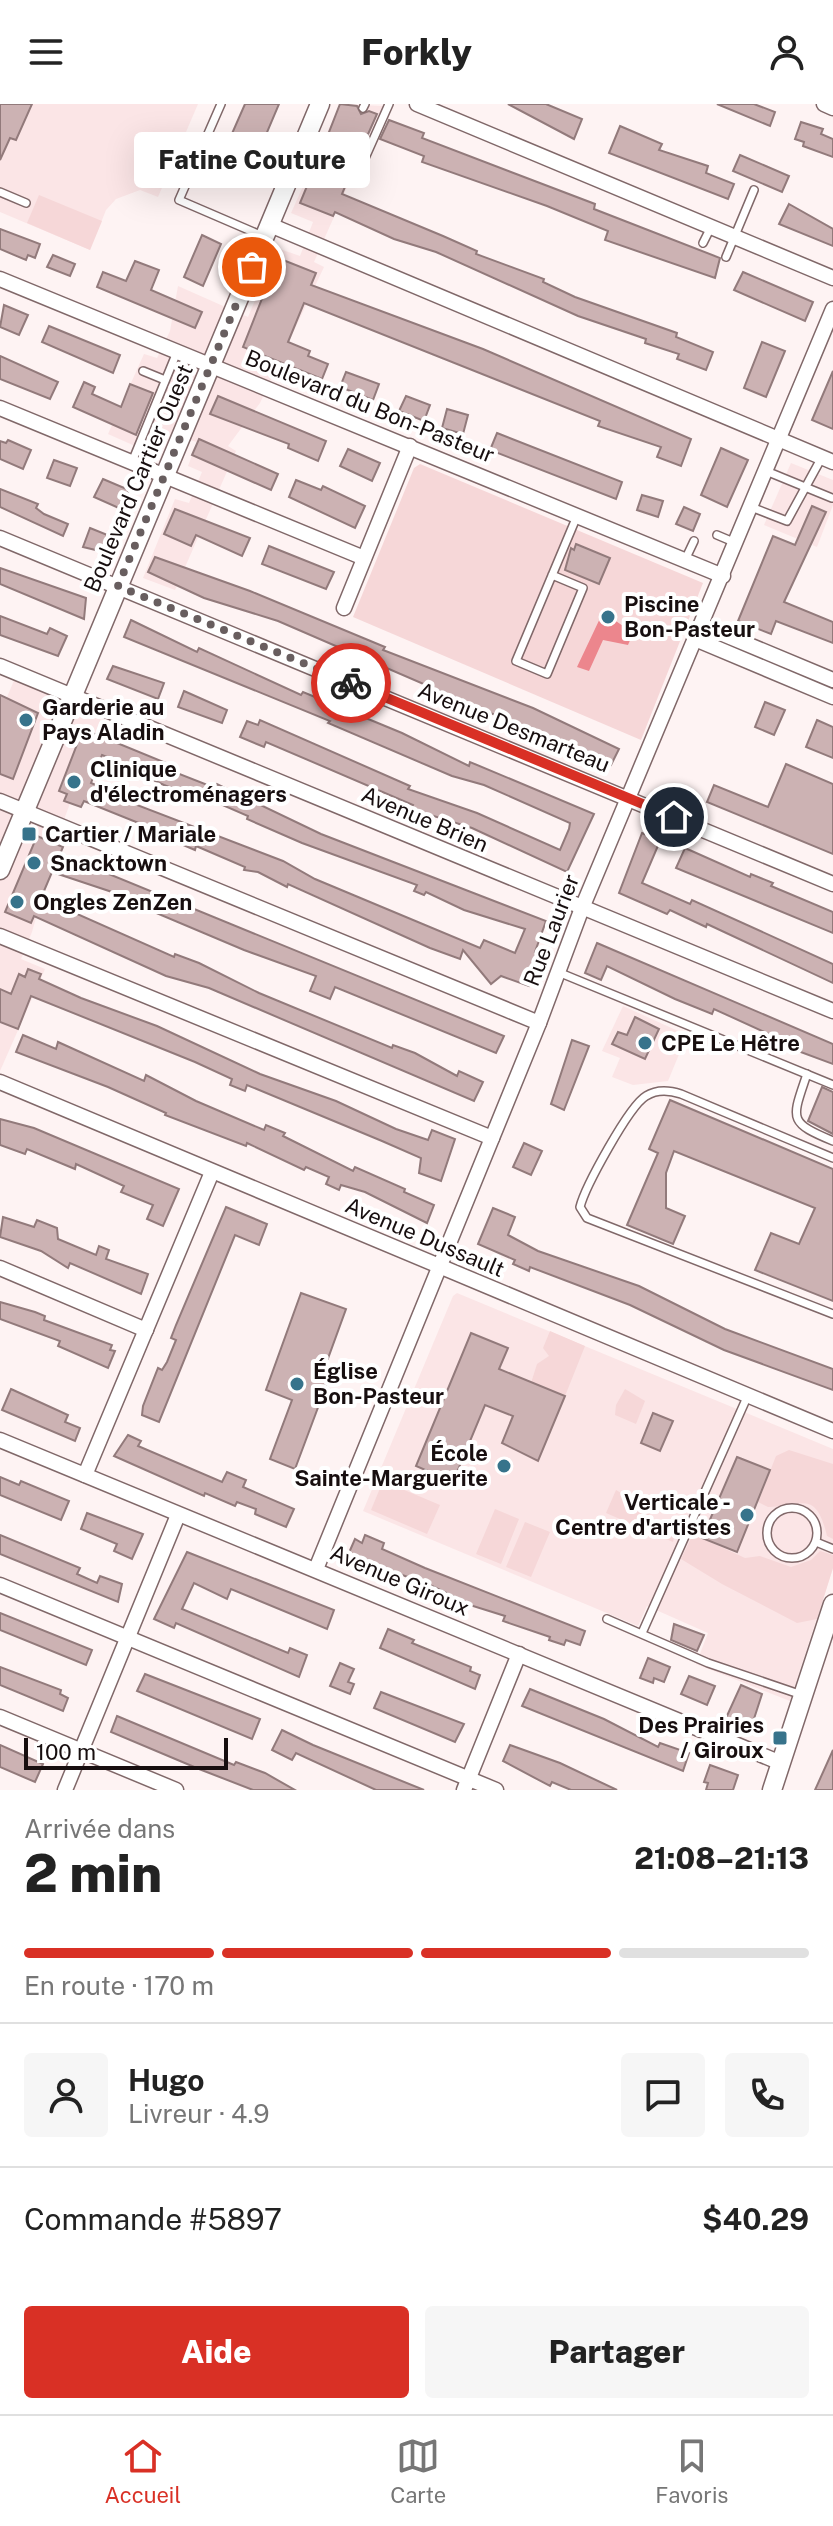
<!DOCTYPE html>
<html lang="fr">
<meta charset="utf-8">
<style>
:root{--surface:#fff;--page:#f6f6f6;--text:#222;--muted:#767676;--line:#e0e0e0;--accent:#d93025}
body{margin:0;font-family:"Public Sans",sans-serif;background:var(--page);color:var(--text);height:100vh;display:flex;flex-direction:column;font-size:30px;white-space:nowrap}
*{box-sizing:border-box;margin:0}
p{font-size:26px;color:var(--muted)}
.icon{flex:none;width:44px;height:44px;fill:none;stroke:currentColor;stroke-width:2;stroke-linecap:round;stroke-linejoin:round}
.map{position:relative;height:1686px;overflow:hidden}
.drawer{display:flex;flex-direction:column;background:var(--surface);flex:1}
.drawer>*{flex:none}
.scale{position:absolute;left:24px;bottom:20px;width:204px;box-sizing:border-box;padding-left:8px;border:4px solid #170e0f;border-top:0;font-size:22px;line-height:28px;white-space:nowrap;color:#170e0f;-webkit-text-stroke:6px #fff;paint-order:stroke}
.pin{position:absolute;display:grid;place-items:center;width:68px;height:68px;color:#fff;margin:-34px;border:4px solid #fff;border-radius:50%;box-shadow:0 2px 8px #0007}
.courier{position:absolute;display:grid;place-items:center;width:80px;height:80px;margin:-40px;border:6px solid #d93025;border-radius:50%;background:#fff;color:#222;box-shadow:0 2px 10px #0007}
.bubble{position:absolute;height:56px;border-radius:8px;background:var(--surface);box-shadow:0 8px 32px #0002;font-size:26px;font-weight:800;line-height:56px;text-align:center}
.head em{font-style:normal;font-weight:800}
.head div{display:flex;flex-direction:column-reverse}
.head{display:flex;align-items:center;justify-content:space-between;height:136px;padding:0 24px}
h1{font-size:52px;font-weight:800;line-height:60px}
.bar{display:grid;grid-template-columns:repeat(4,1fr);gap:12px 8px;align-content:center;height:96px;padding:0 24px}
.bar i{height:10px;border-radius:6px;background:var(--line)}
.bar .selected{background:var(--accent)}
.bar p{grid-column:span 4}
.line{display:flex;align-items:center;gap:20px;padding:0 24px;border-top:2px solid var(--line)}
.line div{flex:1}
.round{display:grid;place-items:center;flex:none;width:84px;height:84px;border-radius:8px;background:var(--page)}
.primary-button{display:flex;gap:16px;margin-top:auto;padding:16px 24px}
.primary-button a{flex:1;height:92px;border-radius:8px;background:var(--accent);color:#fff;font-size:32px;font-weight:800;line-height:92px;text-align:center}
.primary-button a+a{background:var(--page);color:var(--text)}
header{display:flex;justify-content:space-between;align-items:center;height:104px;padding:0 24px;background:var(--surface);font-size:36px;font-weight:800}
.menu{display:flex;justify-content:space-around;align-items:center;height:112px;border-top:2px solid var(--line);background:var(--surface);font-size:22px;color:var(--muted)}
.menu a{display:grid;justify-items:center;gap:4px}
.menu .selected{color:var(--accent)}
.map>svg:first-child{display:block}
.built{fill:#fbe5e6}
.green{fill:#f6d7d8}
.water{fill:#ec868d}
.building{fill:#ccb2b3;stroke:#927a7b;stroke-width:2;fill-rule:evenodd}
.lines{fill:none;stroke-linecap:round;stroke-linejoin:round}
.service-casing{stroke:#806869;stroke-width:10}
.minor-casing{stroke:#806869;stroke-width:17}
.tertiary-casing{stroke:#806869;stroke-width:21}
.service{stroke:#fff;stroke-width:7}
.minor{stroke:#fff;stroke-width:14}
.tertiary{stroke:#fff;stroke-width:18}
.done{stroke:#685e5f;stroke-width:8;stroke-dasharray:0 14.4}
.route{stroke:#d93025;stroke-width:10}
.poi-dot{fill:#37738b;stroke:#fff;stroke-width:3}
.labels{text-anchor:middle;stroke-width:8;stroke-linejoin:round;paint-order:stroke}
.street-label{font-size:22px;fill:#170e0f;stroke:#fff}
.poi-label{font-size:22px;font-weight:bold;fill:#170e0f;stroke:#fff;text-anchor:start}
</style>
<header><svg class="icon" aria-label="menu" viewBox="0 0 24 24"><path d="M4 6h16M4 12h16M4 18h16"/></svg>Forkly<svg class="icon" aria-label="person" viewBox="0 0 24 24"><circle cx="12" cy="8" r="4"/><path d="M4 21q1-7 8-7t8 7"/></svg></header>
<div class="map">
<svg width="833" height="1686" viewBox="0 0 833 1686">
<rect width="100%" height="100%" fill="#fef3f3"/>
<!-- built -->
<g class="built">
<path d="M0,0H198L158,93L140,86L116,95L106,106L90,146L0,108Z"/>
<path d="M340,0L383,2L314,158L324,163L260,299L228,342L236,347L175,486L143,474L175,395L189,399L202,368L188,362L197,338L161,328L153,350L108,330L144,250L157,254L170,227L178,182L248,213L277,144L300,152L313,118L291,109Z"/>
<path d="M791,359L833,376V401L817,443L764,421Z"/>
<path d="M15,574L104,606L61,724L32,828L21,855L45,865L0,967V610Z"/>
<path d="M623,902L687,931L668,977L633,981L612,973L620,954L602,947Z"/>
<path d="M457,1189L833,1345V1464L790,1597L696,1560L708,1529L647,1502L638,1522L363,1407L453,1192Z"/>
</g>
<!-- green -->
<g class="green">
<path d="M39,91L102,117L90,146L27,119Z"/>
<path d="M420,360L703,479L641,636L353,513L414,364Z"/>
<path d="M550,1227L585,1242L565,1292L531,1279L537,1260L549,1252L543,1244Z"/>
<path d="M625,1285L645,1297L636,1320L615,1311L616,1301Z"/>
<path d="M789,1346L833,1360V1435L827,1432C816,1385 802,1402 768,1403L758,1398L776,1352Z"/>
<path d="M383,1377L440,1401L427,1430L371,1406Z"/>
<path d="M616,1386C638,1397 653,1418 675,1429L673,1438L606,1409Z"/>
<path d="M495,1405L519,1415L501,1460L476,1450Z"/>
<path d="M525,1418L550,1428L531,1473L506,1463Z"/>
<path d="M693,1430L745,1454L760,1452L791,1463L811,1456L820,1447L833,1451V1464L817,1515L797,1519L722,1480L681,1455Z"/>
</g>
<!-- water -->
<path class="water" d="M603,508L633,529L628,541L603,536L589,567L577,563Z"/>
<!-- building -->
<g class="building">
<path d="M0,0H32L16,36L10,34L0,56Z"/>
<path d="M245,0H279L254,59L249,57L247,61L223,50Z"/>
<path d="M340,0L357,2L361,10L369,7L377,10L357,55L324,41Z"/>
<path d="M508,0H546L582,15L574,35Z"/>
<path d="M717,0H754L775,8L770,22Z"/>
<path d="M389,16L424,29L422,34L595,100L594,105L720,154L715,174L605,136L608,127L547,102L422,58L424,52L380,35Z"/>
<path d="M801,18L823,25L821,30L833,35V53L803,42L804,38L795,35Z"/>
<path d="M620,22L662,40L659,46L708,62L706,69L734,80L728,95L609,49Z"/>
<path d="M740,51L789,72L782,88L733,67Z"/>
<path d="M319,53L352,66L342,90L443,132L477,147L476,150L544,175L543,178L575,193L677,229L676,233L713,248L706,266L677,255L679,250L645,239L646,235L578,212L436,148L394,135L335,108L333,112L300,99Z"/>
<path d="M789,100L833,125V142L779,120Z"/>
<path d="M0,125L40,140L35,154L28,151L26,156L0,145Z"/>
<path d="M202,131L221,140L203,182L184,173Z"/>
<path d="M53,151L75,160L70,172L47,163Z"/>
<path d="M278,154L316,169L311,181L483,245L691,335L681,362L657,353L661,343L598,322L600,317L304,199L288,238L310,247L308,252L328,260L322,275L243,243Z"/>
<path d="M135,157L159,166L151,186L202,208L195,224L97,183L103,168L126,177Z"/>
<path d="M743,168L813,198L805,217L734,186Z"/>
<path d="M4,201L28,211L19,231L0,223Z"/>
<path d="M49,222L120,251L113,269L42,238Z"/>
<path d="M762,238L785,247L766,293L744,284Z"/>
<path d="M0,252L58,278L50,295L0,275Z"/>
<path d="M833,267V325L812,316Z"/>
<path d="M346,268L379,280L373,296L340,283Z"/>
<path d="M84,278L95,283L92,290L121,303L130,280L153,289L136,331L73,303Z"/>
<path d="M218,292L326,337L318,357L288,344L289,340L210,310Z"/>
<path d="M406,292L430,301L424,317L399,307Z"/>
<path d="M447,305L468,311L463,330L442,324Z"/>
<path d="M497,329L622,378L616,395L490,346Z"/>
<path d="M199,335L278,370L271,386L192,351Z"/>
<path d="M8,336L31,346L23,365L0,355V337L6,339Z"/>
<path d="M721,344L748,356L727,403L701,391Z"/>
<path d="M348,345L380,359L372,377L340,362Z"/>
<path d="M54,356L77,364L70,382L47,374Z"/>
<path d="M103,375L129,386L121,405L94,393Z"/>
<path d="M296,376L321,386L323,382L365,402L355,424L289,393Z"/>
<path d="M0,385L38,400L36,404L44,410L68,420L63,432L0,403Z"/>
<path d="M642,391L663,397L658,413L637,406Z"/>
<path d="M812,402L826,408L784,498L833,518V539L776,517L771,530L738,517L773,432L795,441Z"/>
<path d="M684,403L700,410L693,427L676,420Z"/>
<path d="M175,405L250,434L242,452L196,431L191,442L164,430Z"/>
<path d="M90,424L110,432L104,448L83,443Z"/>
<path d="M576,440L610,454L599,480L565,466L571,444L574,446Z"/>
<path d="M269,442L334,468L326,485L262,460Z"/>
<path d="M155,453L250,487L385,543L383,546L533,604L619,645L611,661L278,517L204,494L148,468Z"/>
<path d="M0,464L86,494L84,515L0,480Z"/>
<path d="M0,512L47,530L50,524L67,532L58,552L0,531Z"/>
<path d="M131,516L197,548L199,544L301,591L303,588L402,629L469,662L470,658L594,710L567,768L472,724L411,705L413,701L266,638L264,643L240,633L247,617L258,621L260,616L410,682L408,685L477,709L560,746L569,725L570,719L484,681L452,672L328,619L330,617L124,533Z"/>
<path d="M113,562L164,579L158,595L107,575Z"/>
<path d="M184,587L227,606L222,619L178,603Z"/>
<path d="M0,591L38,609L13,675L0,670Z"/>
<path d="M765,598L785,606L774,631L755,623Z"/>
<path d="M817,616L833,623V654L806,643Z"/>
<path d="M83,625L166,659L164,664L215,684L217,680L321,730L546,817L535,848L542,851L529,882L501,872L491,880L463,846L460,855L430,844L288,780L287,783L258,768L244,766L245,763L196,742L195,746L181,740L151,724L84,697L81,703L64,697L67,690L59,687ZM102,651L141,667L140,670L164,681L200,695L202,692L248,712L247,715L302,739L417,781L414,787L424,791L426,788L464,806L525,825L515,849L484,836L480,844L315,775L283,757L116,693L117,690L91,679Z"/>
<path d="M786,660L833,680V750L707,698L714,681L768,703Z"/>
<path d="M642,729L660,737L642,779L690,800L692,796L833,860V879L707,820L706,823L670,806L667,810L619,789Z"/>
<path d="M37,732L63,743L60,750L504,932L496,949L335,883L330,895L310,887L316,872L244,846L123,795L124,792L52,768L41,794L174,853L175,850L199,859L259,889L392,944L393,941L415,949L457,972L459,967L483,978L474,997L209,884L166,872L34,812L31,819L5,808Z"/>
<path d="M685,744L750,773L751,770L773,779L771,782L833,808V829L676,764Z"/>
<path d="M597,839L833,940V960L790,944L772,935L773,932L714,905L712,910L675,895L607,862L601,876L585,869Z"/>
<path d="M28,865L41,870L39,875L81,894L157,922L260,970L336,997L396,1025L428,1036L432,1026L455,1035L441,1077L419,1069L421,1054L382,1037L247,981L245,987L230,981L232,975L195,958L31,892L18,925L0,918V885L11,890L19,870L25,873Z"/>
<path d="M635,913L659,925L645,955L612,940L618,928L627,931Z"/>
<path d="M23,931L56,945L58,938L144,977L146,971L196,997L264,1026L266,1021L285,1029L283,1032L353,1067L355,1063L405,1085L404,1088L434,1101L427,1119L365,1088L341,1081L339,1086L326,1080L329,1073L306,1063L304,1066L247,1039L246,1042L165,1011L166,1009L108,983L16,948Z"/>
<path d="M572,936L589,942L564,1006L551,1000Z"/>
<path d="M822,983L833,988V1030L808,1017Z"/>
<path d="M670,996L833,1065V1197L755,1166L771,1129L799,1140L815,1104L674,1047L666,1069V1104L685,1112L673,1140L627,1121L658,1049L649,1045Z"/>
<path d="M0,1015L34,1024L179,1085L163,1122L147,1115L153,1101L121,1088L124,1082L76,1060L75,1065L27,1045L25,1050L0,1041Z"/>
<path d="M524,1039L542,1047L531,1071L513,1063Z"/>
<path d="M226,1103L267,1120L259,1141L235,1131L159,1318L142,1311L143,1302L158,1264L162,1266L167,1258L176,1236L171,1234L176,1221Z"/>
<path d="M493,1104L515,1113L508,1131L538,1147L639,1182L725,1225L833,1265V1286L724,1246L630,1201L530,1163L529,1167L513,1160L515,1156L478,1140Z"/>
<path d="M3,1113L34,1123L37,1116L57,1124L58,1135L96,1151L99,1142L109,1146L106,1155L148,1170L141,1190L70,1159L68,1164L41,1147L0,1133Z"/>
<path d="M301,1189L346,1205L322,1271L329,1274L295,1365L270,1355L292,1296L266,1286Z"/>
<path d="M0,1198L35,1208L45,1212L44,1216L112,1241L110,1246L115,1247L108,1264L58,1242L60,1237L0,1215Z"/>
<path d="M471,1229L508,1244L499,1265L565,1292L538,1357L502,1339L513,1312L485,1301L453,1378L416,1362Z"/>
<path d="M11,1285L68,1311L65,1318L80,1324L75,1337L2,1306Z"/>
<path d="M653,1309L673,1317L660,1347L641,1339Z"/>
<path d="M128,1331L141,1337L138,1342L222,1378L227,1368L246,1376L243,1383L294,1405L286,1423L255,1410L256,1405L237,1398L235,1402L205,1389L204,1392L114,1352Z"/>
<path d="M737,1353L770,1366L737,1448L702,1434Z"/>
<path d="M0,1373L19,1381L21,1377L69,1397L61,1416L0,1391Z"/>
<path d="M87,1409L143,1430L132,1455L114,1447L117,1440L81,1425Z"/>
<path d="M0,1431L80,1464L77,1470L97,1479L100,1472L122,1480L118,1498L0,1450Z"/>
<path d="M365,1431L384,1439L382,1445L425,1464L585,1527L580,1541L566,1536L564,1541L549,1536L550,1533L503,1517L505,1512L460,1498L461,1496L432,1482L348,1451L355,1435L362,1439Z"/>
<path d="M187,1448L334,1506L327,1525L231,1485L227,1495L194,1479L182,1505L288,1549L290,1544L307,1551L299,1573L176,1519L174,1524L154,1515Z"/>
<path d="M0,1509L92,1546L86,1561L0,1526Z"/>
<path d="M674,1520L704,1531L697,1547L671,1536Z"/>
<path d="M388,1525L414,1536L412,1539L471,1563L470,1567L480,1571L475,1585L380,1544Z"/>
<path d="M648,1554L670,1563L664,1578L654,1574L653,1579L640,1574Z"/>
<path d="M340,1559L354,1565L348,1578L354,1580L350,1590L330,1582Z"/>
<path d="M0,1563L61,1586L60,1590L68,1594L63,1607L0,1581Z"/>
<path d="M145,1570L260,1615L252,1635L137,1587Z"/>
<path d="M689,1572L715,1582L707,1601L681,1590Z"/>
<path d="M741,1581L762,1590L751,1624L726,1614Z"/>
<path d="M530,1585L604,1615L658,1643L660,1639L689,1649L683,1667L522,1602Z"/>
<path d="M381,1588L464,1620L455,1638L374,1604Z"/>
<path d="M117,1612L234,1661L236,1658L265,1669L295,1686H253L199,1665L111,1628Z"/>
<path d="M282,1626L313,1641L424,1686H376L296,1649L292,1656L272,1646Z"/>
<path d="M0,1641L43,1660L35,1678L0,1663Z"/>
<path d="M510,1641L560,1659L617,1686H571L552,1678L550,1682L503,1657Z"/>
<path d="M833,1646V1686H815Z"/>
<path d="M710,1661L738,1671L733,1686H706L708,1679L704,1678Z"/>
</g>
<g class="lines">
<defs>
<g id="service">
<path d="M221,0L179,96L265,133"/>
<path d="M363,4L365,0"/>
<path d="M305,40L361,63L389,0"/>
<path d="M0,88L26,99"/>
<path d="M703,139L711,123"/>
<path d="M726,153L754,86"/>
<path d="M143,267L165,276"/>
<path d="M132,358L177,248"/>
<path d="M766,367L832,394"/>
<path d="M751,403L787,417L822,353"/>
<path d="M717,431L736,439"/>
<path d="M685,456L694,437"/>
<path d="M552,471L583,484L547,570L516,557L577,412"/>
<path d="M558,868L833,981"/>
<path d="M807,970C792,1015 787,1018 833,1037"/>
<path d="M833,1054L681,990C669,986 657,985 646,992C629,1002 585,1083 580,1103L587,1114L833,1210"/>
<circle cx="792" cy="1429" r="25"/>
<path d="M816,1438L833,1445"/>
<path d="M607,1515L708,1559L802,1591"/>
<path d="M642,1529L748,1291"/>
</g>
<g id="minor">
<path d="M417,0L833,174"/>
<path d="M824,0L833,4"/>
<path d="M270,121L833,358"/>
<path d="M0,175L723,472"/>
<path d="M0,304L364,454"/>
<path d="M0,434L833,780"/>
<path d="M344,504L410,342"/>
<path d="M701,521L833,576"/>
<path d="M695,535L833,593"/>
<path d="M0,562L833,907"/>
<path d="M0,697L539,919"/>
<path d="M0,832L492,1034"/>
<path d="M0,978L833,1327"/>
<path d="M0,1164L146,1226"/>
<path d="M0,1336L781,1659"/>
<path d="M85,1371L212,1068"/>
<path d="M316,1465L539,919L582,804L833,205"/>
<path d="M0,1481L496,1686"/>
<path d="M0,1613L176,1686"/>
<path d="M65,1686L178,1411"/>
<path d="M464,1686L519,1550"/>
</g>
<g id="tertiary">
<path d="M0,766L320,0"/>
<path d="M772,1686L833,1500"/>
</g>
</defs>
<!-- service casing -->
<use href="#service" class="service-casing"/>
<!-- minor casing -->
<use href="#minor" class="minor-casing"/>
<!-- tertiary casing -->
<use href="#tertiary" class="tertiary-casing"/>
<!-- service -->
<use href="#service" class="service"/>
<!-- minor -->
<use href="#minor" class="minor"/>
<!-- tertiary -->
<use href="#tertiary" class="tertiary"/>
</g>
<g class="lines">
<!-- done -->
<path class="done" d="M252,163L118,482L351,579"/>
<!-- route -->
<path class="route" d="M351,579L674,713"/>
</g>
<!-- markers -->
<g class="poi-dot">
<circle cx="608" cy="513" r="8"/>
<circle cx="26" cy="616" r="8"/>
<circle cx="74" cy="678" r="8"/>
<rect x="21" y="722" width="16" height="16" rx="4"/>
<circle cx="34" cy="759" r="8"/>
<circle cx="17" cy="798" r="8"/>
<circle cx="645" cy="939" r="8"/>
<circle cx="297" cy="1280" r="8"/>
<circle cx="504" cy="1362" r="8"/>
<circle cx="747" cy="1411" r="8"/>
<rect x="772" y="1626" width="16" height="16" rx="4"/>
</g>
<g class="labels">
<!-- street labels -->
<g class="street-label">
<text transform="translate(370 302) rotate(22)" y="8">Boulevard du Bon-Pasteur</text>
<text transform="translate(138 374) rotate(-67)" y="8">Boulevard Cartier Ouest</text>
<text transform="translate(514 623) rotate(22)" y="8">Avenue Desmarteau</text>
<text transform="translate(425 715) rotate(23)" y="8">Avenue Brien</text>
<text transform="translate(551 826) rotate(-69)" y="8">Rue Laurier</text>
<text transform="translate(425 1133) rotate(23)" y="8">Avenue Dussault</text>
<text transform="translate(400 1476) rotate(23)" y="8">Avenue Giroux</text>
</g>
<!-- poi labels -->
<g class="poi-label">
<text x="624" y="508">Piscine<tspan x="624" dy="25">Bon-Pasteur</tspan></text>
<text x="42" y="611">Garderie au<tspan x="42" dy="25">Pays Aladin</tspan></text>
<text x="90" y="673">Clinique<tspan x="90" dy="25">d'électroménagers</tspan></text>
<text x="45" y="738">Cartier / Mariale</text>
<text x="50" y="767">Snacktown</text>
<text x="33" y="806">Ongles ZenZen</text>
<text x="661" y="947">CPE Le Hêtre</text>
<text x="313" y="1275">Église<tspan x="313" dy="25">Bon-Pasteur</tspan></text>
<text x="488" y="1357" text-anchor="end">École<tspan x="488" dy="25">Sainte-Marguerite</tspan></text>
<text x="731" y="1406" text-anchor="end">Verticale -<tspan x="731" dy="25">Centre d'artistes</tspan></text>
<text x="764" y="1629" text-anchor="end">Des Prairies<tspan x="764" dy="25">/ Giroux</tspan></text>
</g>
</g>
</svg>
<div class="scale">100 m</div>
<div class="pin" style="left:252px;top:163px;background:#ea580c"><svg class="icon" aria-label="bag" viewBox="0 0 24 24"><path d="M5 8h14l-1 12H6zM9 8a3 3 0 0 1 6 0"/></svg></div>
<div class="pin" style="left:674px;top:713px;background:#1f2937"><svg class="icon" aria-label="home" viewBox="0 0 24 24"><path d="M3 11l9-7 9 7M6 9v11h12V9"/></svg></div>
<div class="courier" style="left:351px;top:579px"><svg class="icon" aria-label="bike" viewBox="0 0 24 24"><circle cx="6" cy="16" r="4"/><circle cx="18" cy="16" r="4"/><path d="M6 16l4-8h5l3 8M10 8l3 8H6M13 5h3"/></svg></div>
<div class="bubble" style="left:134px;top:28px;width:236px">Fatine Couture</div>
</div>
<section class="drawer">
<div class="head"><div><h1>2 min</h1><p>Arrivée dans</p></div><em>21:08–21:13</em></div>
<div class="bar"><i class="selected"></i><i class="selected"></i><i class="selected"></i><i></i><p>En route · 170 m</p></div>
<div class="line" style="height:144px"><a class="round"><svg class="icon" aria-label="person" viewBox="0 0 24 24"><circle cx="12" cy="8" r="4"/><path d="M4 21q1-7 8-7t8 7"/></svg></a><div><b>Hugo</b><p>Livreur · 4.9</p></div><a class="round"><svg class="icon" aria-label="chat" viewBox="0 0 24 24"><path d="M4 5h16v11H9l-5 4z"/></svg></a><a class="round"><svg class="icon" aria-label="phone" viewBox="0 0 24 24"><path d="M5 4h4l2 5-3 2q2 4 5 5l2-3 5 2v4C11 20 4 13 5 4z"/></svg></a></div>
<div class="line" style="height:104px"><div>Commande #5897</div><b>$40.29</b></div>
<div class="primary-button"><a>Aide</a><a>Partager</a></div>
</section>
<nav class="menu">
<a class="selected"><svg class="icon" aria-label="home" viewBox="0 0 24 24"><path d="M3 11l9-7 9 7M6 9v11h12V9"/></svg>Accueil</a>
<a><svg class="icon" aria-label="map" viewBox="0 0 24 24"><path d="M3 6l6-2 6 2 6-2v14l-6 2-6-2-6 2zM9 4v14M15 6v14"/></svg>Carte</a>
<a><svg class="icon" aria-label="saved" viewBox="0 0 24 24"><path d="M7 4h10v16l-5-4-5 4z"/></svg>Favoris</a>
</nav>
